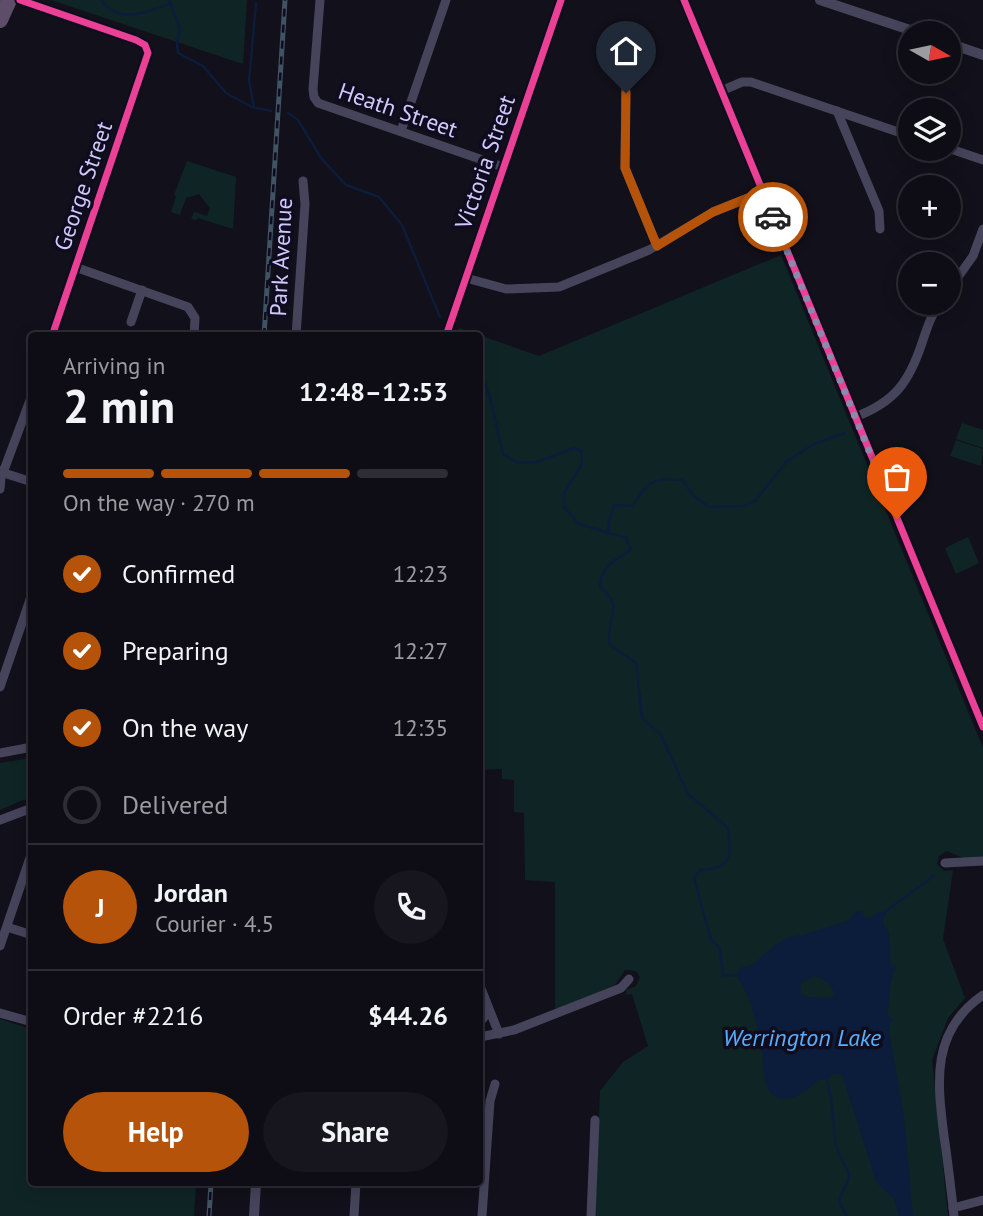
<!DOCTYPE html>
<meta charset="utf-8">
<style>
:root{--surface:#0e0c14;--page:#17151d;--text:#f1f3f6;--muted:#9b9ba0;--line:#2e2c34;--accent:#b45309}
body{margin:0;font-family:"PT Sans",sans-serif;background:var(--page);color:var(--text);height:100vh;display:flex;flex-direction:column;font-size:26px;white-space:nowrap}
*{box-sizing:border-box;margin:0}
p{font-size:23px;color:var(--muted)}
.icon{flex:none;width:38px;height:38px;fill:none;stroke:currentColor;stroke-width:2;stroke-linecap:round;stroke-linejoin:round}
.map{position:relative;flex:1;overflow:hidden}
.details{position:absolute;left:28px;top:332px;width:455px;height:854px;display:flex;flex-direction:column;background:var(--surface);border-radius:7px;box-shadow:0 4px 18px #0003,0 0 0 2px var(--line)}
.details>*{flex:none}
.needle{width:46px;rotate:99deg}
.fabs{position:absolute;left:898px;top:21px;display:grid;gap:14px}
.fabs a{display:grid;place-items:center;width:63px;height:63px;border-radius:50%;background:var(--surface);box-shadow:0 4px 18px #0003,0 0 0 2px var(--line);font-size:35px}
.pin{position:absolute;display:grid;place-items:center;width:60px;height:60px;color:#fff;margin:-72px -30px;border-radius:50% 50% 50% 0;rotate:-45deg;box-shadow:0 0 7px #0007}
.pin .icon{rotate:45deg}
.courier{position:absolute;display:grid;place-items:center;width:70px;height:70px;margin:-35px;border:5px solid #b45309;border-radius:50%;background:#fff;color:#222;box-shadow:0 2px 9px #0007}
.headline em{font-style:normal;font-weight:700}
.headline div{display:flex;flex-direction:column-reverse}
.headline{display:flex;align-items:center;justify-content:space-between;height:119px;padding:0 35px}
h1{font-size:46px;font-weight:700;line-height:52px}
.bar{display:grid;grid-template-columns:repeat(4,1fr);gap:10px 7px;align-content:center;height:84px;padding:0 35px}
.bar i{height:9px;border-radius:5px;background:var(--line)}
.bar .on{background:var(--accent)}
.bar p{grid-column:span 4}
.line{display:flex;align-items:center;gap:18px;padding:0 35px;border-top:2px solid var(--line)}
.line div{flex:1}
.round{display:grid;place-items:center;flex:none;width:74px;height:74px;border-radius:37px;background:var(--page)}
ol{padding:0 35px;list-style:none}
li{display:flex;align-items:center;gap:21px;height:77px}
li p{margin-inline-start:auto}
li .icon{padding:7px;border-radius:50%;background:var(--accent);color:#fff;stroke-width:4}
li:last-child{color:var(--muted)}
li i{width:38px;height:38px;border:4px solid var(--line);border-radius:50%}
.action{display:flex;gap:14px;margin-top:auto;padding:14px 35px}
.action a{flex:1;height:80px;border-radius:42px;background:var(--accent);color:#fff;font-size:28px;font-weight:700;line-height:80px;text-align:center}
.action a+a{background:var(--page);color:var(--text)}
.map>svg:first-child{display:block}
.green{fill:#0f2525}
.water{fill:#0c1c3b;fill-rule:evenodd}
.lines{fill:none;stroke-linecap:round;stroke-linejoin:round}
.stream{stroke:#0c1c3b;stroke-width:2.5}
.minor{stroke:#46445b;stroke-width:9}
.tertiary{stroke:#46445b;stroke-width:10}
.trunk{stroke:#5e4d68;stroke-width:16}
.rail-casing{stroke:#405363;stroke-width:5}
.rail{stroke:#0f0c1e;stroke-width:2.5;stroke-dasharray:8;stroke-linecap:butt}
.cycleway-casing{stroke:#0f0c1e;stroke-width:11}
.cycleway{stroke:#ea4096;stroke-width:7}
.done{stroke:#8e88ae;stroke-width:7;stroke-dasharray:0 12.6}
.route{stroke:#b45309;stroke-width:9}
.labels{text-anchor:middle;stroke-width:7;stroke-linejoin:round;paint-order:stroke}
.street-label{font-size:23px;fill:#d1c9fe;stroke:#0f0c1e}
.water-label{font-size:24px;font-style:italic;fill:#59aefd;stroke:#0f0c1e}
</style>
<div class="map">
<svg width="983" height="1216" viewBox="0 0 983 1216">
<rect width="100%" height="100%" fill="#12101a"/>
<!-- green -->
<g class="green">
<path d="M51,0H247L243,65V64Z"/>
<path d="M187,161L236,177L233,229L198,218L196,220L191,219L194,212L207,216L210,208L199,194L186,198L180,215L171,212L176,196L174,195Z"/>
<path d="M781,255L983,748V858L965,859L947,851L939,856L937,864L944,871L953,870L943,939L965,998L948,1018L932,1060L948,1216H595L600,1091L623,1062L648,1046L632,994L627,995L626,990L636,986L640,977L636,971L625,970L615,985L555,1010V882L525,880L524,813L514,812V780L502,779V769L480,770V336H456L459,328L539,356Z"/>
<path d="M962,423L983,430V448L956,439Z"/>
<path d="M956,440L983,449L981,466L950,456Z"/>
<path d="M968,537L979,563L956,574L945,548Z"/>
<path d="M31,758V799L23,800L0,810V763Z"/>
<path d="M0,1019L31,1029L32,1183H196L194,1216H0Z"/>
</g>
<!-- water -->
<path class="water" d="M857,911H861L864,916L870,918L880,911L886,913L883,919L884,926L889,932L891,966L895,964L896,967C888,979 891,1001 887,1014L893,1020L891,1021L889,1031L904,1115L913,1216H899L894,1199L876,1182L842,1074H832L830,1078L818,1080C809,1091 784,1108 771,1093C762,1082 764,1064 762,1051C756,1025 752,997 736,975L740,968C746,966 753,965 757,961C769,950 784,935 802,935L849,920ZM816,976L831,985L834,993L831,998L808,997L801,994V983Z"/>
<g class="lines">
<!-- stream -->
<g class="stream">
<path d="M101,0C118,25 147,12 170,4"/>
<path d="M169,0L180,28L177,44L178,53L203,66L226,93L252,107L271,111"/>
<path d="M254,107L249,81L256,3"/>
<path d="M288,113L298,120L321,158L346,185L379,197L402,225L440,317"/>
<path d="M480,372L490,397L503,454L518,463L537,462L574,448L581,451L582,464L564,493V507L579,524L626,538L631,550C615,561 601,565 600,587C627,608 604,618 610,645L636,663L642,718L661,735L688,794L727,827C732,854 734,869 700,870L694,878L711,940L720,948L723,976L737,975"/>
<path d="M608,533L609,519L615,505L631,506C638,501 639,494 645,488C656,477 668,479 682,480L694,496L709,507L743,506L755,501L787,461L814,444L845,433"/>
<path d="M882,914L934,876"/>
<path d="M826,1077L831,1097L836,1147L849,1174L848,1181L840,1197V1204L847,1216"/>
</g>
<!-- minor -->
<g class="minor">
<path d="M20,0L136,40L145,45L148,53L52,336"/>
<path d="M320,0L313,89L314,97L318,103L503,167"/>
<path d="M626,69L625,168L657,246"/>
<path d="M721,91L742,82H751L910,136"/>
<path d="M837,111L879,211L880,229"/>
<path d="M401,131L446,0"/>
<path d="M948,148L983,160"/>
<path d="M75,267L188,307L195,318L194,336"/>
<path d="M466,278L506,289L559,287L649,250L713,212L763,192"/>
<path d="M948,291L973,256L983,229"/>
<path d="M131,322L142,290"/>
<path d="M296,336L305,204L303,181"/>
<path d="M855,417C895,402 909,382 922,343C927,328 931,315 940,303"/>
<path d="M4,473L32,482"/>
<path d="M0,489L1,478L32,395"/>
<path d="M0,687L32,594"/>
<path d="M0,753L32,747"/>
<path d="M0,820L32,808"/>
<path d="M945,863L983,861"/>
<path d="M7,927L32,935"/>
<path d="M0,946L32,852"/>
<path d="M480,986L499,1034"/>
<path d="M0,1013L32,1022"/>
<path d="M480,1022L485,1016L487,1006"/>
<path d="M480,1037L514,1030L621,988L629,979"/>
<path d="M953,1208L983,1200"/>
<path d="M354,1216L356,1183"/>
<path d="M482,1216L490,1101L495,1084"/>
<path d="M591,1216L595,1120"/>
<path d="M954,1216C951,1189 948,1163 944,1136C937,1081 931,1031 983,995"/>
</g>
<!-- tertiary -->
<g class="tertiary">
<path d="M684,0L983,727"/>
<path d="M820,0L919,33"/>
<path d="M948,43L983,55"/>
<path d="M446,336L561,0"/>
<path d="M0,471L4,473"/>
<path d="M254,1216L256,1183"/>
</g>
<!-- trunk -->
<path class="trunk" d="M0,20L9,0"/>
<defs>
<g id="rail">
<path d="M264,336L285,0"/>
<path d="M209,1216L211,1183"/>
</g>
</defs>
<!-- rail casing -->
<use href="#rail" class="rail-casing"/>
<!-- rail -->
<use href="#rail" class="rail"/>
<defs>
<g id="cycleway">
<path d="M20,0L136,40L145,45L148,53L52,336"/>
<path d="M684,0L983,727"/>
<path d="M446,336L561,0"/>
</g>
</defs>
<!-- cycleway casing -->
<use href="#cycleway" class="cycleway-casing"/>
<!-- cycleway -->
<use href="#cycleway" class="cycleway"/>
</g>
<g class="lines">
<!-- done -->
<path class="done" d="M773,217L897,519"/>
<!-- route -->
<path class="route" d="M626,93L625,168L657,246L713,212L763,192L773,217"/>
</g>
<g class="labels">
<!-- street labels -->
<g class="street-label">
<text transform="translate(398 110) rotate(19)" y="8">Heath Street</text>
<text transform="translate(485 162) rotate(-71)" y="8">Victoria Street</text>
<text transform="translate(83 186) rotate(-71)" y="8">George Street</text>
<text transform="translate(281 257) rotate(-87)" y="8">Park Avenue</text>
</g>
<!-- water labels -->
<g class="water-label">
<text x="802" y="1046">Werrington Lake</text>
</g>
</g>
</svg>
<div class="fabs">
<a><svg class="needle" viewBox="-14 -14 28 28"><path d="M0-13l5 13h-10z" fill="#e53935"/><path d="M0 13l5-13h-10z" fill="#9b9ba0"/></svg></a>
<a><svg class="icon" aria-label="layers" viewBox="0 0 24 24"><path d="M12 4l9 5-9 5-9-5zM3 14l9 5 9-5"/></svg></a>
<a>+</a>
<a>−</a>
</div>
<div class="pin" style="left:897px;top:519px;background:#ea580c"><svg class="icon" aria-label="bag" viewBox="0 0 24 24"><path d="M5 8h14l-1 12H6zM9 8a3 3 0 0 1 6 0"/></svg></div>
<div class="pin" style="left:626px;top:93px;background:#1f2937"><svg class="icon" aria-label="home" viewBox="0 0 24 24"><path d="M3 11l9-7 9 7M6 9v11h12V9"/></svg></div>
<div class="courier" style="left:773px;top:217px"><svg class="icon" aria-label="car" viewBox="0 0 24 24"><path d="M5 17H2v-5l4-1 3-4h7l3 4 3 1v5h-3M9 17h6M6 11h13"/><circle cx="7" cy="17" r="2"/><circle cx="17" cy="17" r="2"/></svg></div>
<section class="details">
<div class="headline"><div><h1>2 min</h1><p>Arriving in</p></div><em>12:48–12:53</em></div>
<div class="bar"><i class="on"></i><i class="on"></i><i class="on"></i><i></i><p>On the way · 270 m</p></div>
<ol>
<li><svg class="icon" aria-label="check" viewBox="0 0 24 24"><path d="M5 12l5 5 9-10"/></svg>Confirmed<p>12:23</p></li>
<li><svg class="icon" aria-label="check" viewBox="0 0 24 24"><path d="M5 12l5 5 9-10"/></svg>Preparing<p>12:27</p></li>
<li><svg class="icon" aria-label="check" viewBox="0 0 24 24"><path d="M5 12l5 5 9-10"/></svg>On the way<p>12:35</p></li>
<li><i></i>Delivered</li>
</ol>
<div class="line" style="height:126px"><b class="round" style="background:var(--accent);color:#fff">J</b><div><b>Jordan</b><p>Courier · 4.5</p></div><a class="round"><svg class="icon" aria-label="phone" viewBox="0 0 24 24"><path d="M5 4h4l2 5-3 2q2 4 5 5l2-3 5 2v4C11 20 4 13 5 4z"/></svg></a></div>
<div class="line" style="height:91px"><div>Order #2216</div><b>$44.26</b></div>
<div class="action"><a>Help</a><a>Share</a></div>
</section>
</div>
